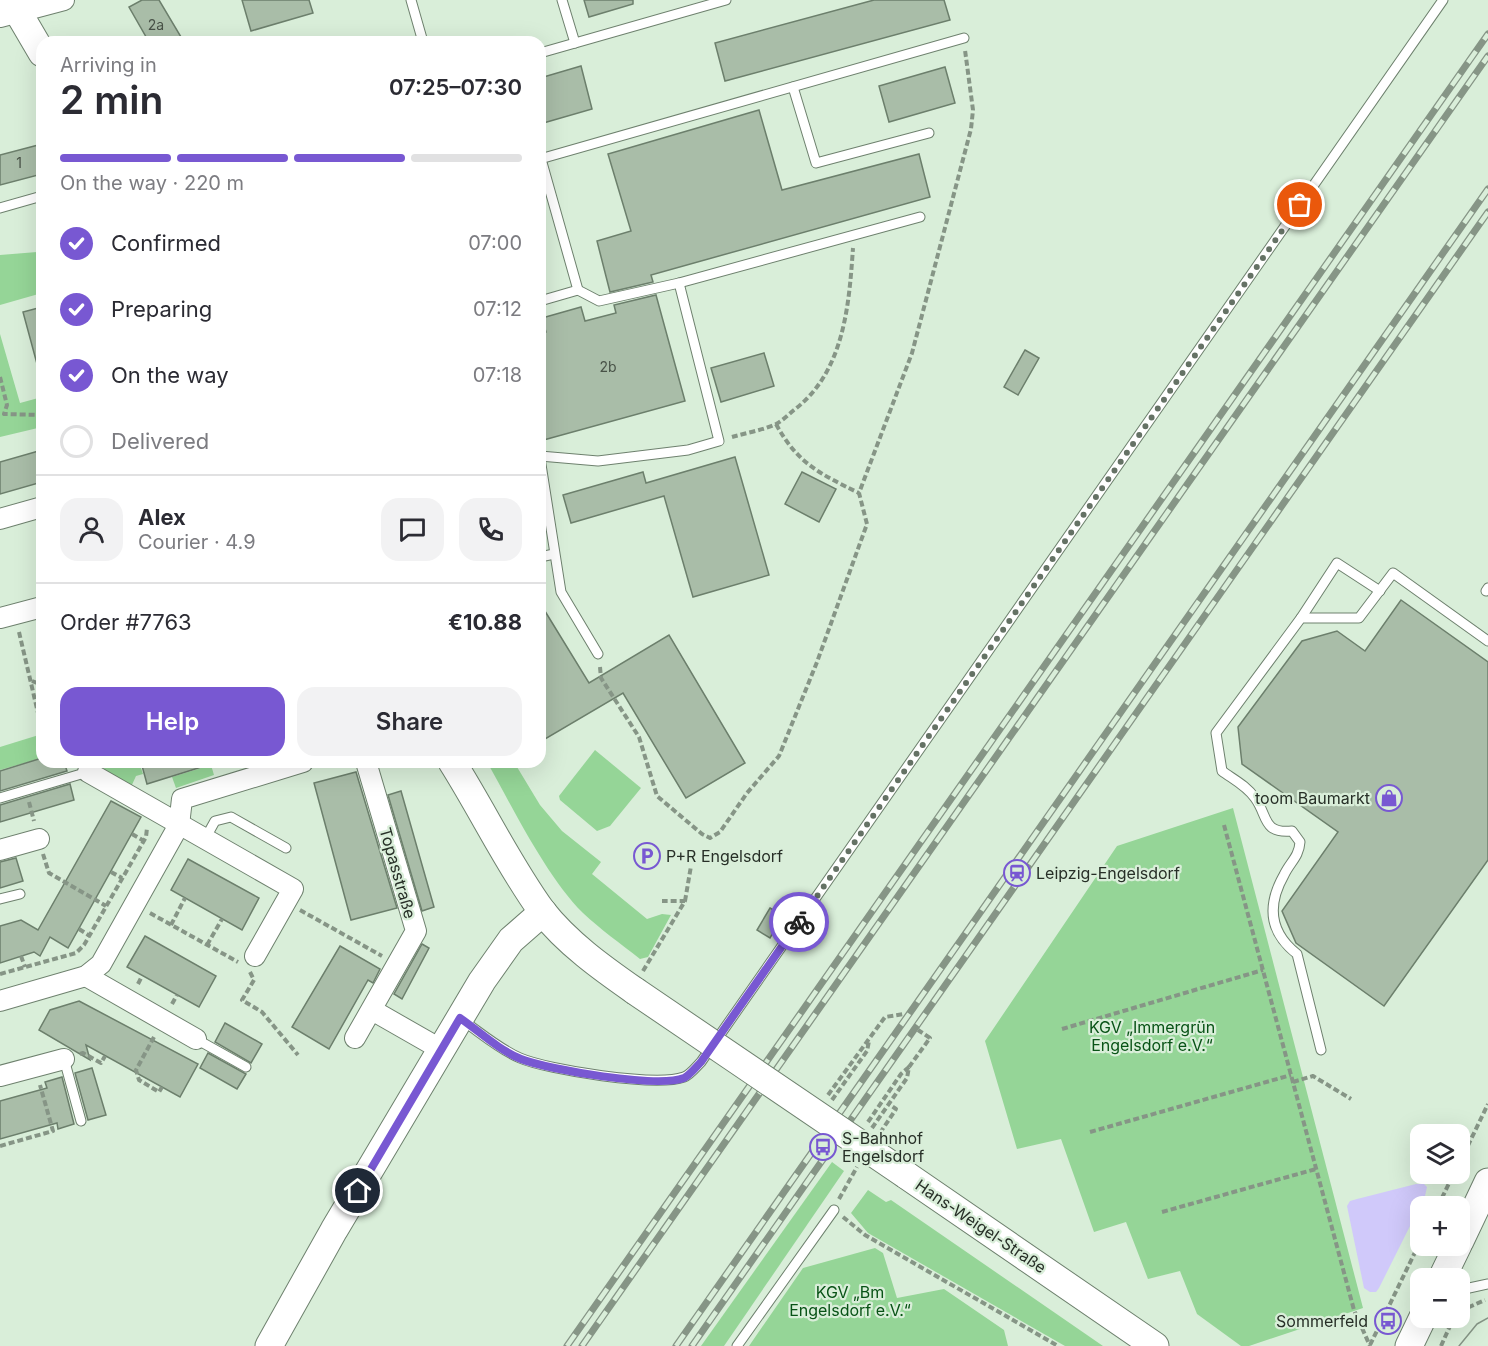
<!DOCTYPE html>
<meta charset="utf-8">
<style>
:root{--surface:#fff;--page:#f2f2f3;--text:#2b2b33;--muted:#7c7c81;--line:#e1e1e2;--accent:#7858d2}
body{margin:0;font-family:Inter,sans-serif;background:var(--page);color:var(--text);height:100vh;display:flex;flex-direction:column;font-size:22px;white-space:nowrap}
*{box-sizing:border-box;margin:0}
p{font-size:20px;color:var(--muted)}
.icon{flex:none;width:33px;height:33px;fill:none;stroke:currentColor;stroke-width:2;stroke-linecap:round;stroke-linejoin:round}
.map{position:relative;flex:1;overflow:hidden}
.drawer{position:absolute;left:36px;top:36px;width:510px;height:732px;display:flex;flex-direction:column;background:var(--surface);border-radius:18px;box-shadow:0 6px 24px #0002}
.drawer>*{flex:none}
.buttons{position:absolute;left:1410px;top:1124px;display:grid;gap:12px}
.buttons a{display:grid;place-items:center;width:60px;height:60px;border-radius:12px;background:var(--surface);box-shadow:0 6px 24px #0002;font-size:30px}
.pin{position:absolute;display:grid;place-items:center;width:51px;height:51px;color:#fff;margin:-26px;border:3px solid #fff;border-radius:50%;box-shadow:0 2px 6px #0007}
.courier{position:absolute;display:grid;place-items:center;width:60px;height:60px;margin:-30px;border:4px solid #7858d2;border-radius:50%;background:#fff;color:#222;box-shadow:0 2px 8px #0007}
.overview em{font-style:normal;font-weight:600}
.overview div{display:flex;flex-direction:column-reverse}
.overview{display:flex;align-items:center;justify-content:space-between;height:102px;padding:0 24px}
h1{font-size:39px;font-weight:600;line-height:45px}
.bar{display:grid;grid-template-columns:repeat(4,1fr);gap:9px 6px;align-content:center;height:72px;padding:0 24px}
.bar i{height:8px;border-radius:4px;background:var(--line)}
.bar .on{background:var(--accent)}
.bar p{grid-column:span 4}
.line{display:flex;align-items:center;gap:15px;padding:0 24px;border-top:2px solid var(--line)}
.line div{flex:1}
.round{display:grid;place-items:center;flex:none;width:63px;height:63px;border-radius:18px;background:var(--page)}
ol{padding:0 24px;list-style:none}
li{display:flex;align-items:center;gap:18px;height:66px}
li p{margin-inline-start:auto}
li .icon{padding:6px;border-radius:50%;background:var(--accent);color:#fff;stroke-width:4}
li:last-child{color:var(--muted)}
li i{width:33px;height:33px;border:3px solid var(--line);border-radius:50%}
.cta{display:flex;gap:12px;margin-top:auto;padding:12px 24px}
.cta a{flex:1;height:69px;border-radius:18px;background:var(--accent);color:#fff;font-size:24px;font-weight:600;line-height:69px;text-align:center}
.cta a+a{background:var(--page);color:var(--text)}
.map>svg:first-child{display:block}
.green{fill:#95d597}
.water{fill:#d0c9fa}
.building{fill:#a9bda8;stroke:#6c7f6c;stroke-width:1.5}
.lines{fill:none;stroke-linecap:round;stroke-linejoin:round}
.lane-casing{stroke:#6e816e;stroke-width:11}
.street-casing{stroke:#6e816e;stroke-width:22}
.secondary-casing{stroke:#6e816e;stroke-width:29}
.path{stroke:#869586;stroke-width:4;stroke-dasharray:6 3;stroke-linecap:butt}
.lane{stroke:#fff;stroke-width:9}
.street{stroke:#fff;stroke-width:20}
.secondary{stroke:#fff;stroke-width:27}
.tram{stroke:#869586;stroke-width:1.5}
.rail-casing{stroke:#869586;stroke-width:7}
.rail{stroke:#d9eed9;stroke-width:4.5;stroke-dasharray:14;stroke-linecap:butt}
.secondary-bridge-casing{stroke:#6e816e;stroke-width:29;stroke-linecap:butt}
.secondary-bridge{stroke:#fff;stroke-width:27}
.done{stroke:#657265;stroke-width:6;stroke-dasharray:0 10.8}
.route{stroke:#7858d2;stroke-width:8}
.labels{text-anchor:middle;stroke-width:4.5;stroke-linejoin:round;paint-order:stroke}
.number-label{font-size:14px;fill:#485247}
.poi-label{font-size:16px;fill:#272f27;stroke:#d9eed9;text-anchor:start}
.street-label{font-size:16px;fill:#272f27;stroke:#d9eed9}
.park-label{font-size:16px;fill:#085316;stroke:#d9eed9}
</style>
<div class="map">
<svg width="1488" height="1346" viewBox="0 0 1488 1346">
<rect width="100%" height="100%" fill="#d9eed9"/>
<!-- green -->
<g class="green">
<path d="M37,252L42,260V293L0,305V255Z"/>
<path d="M0,334L20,403L42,397V427L0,437Z"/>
<path d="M42,734V758L0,770V747Z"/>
<path d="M595,750L641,788L610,826L597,831L560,800L559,796Z"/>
<path d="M102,762H139L143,774L136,776L131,787L106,774Z"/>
<path d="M487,762H514L540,805L562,831L601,862L592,874L647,919L662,914L671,915L648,957L640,959C621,944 600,929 583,913C546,876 513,808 487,762Z"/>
<path d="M211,765L214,775L176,788L172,777Z"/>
<path d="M1233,808L1363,1308L1249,1346H1241L1197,1314L1180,1271L1148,1279L1126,1222L1094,1232L1061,1139L1017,1149L985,1041L1117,846Z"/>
<path d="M832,1162L844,1171L724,1346H701Z"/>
<path d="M868,1190L886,1202L891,1200L1103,1346H1065L868,1233L851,1213Z"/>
<path d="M875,1248L883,1253L897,1298L944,1289L1004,1330L1008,1346H749L803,1268Z"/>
</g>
<!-- water -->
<path class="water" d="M1416,1184H1424L1427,1187L1425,1196L1379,1288L1376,1292H1370L1364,1288L1347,1206L1350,1201L1357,1199Z"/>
<!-- building -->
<g class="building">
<path d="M142,0H159L184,42H149L129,7Z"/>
<path d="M242,0H309L313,13L251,31Z"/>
<path d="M584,0H633V4L589,17Z"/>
<path d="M874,0H944L950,20L725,81L715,43Z"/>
<path d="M581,66L592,109L540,124V78Z"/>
<path d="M945,67L955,103L889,122L879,86Z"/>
<path d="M759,110L782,190L919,154L930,197L651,275L653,282L610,292L597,241L631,231L608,154Z"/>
<path d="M42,144V174L0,185V155Z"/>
<path d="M656,295L685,401L540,441V334L546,332L542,318L581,307L585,321L616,313L614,305Z"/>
<path d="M42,307V363L37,364L23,312Z"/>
<path d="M1025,350L1039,358L1018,395L1004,387Z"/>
<path d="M764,353L774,386L721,402L711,368Z"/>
<path d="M42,450V482L0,494V462Z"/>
<path d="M735,457L769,575L693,597L664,496L571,523L563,495L643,472L646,483Z"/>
<path d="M802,472L836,489L819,522L785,504Z"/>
<path d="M1401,600L1488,662V860L1384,1006L1296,943L1282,911L1338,832L1242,764L1238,727L1302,641L1337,631L1365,651Z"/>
<path d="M540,603L589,683L669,635L745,763L686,798L623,693L540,742Z"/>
<path d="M42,758V762H64L67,771L0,791V771Z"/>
<path d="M141,762H207L208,765L147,784Z"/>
<path d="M356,772L397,908L351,920L314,783Z"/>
<path d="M70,784L74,800L0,822V805Z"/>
<path d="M401,791L434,907L422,911L388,795Z"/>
<path d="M111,801L141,817L68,948L50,937L40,956L34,952L0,963V926L21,920L38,930Z"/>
<path d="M16,858L23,881L0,888V862Z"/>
<path d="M188,859L259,898L242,930L171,890Z"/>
<path d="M770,908L783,916L770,938L757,930Z"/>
<path d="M145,936L216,976L199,1007L127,967Z"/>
<path d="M422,944L429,948L402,999L394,994Z"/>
<path d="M340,946L380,969L373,983L368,980L329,1049L292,1027Z"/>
<path d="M79,1001L198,1064L180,1097L86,1045L90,1060L39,1030L50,1010Z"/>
<path d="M225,1023L262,1044L251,1063L215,1042Z"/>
<path d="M208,1053L246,1074L237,1089L200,1068Z"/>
<path d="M92,1068L106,1115L88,1120L75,1073Z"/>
<path d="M62,1077L74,1124L58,1129L57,1123L0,1139V1101L47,1088L45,1082Z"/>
</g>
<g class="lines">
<defs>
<g id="lane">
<path d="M411,0L423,42"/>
<path d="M562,0L575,43"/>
<path d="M540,53L726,0"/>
<path d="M793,87L816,163L929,133"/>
<path d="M540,159L964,38"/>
<path d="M0,208L42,196"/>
<path d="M679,283L920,217"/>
<path d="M540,301L578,290L541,159"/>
<path d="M540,456L598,461L688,450L719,441L679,283L599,301L578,290"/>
<path d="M540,458L561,592L598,654"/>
<path d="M540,557L554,554"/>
<path d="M1486,591L1488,588"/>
<path d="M1301,618L1337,563L1380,591"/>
<path d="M0,798L88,772"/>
<path d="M205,839L215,821L231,817L286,848"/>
<path d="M0,899L20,894"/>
<path d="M462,1020C481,1033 499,1049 520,1058C548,1070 656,1087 684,1077C690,1075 696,1067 701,1062L1443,0"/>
<path d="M196,1039L246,1067"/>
<path d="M1321,1050L1297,954C1269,932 1267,905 1284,875C1290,862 1299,857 1300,842L1292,831C1262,834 1268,815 1255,798C1247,786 1233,779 1222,771L1216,733L1301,618H1359L1393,573L1488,641"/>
<path d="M64,1059L81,1121"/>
<path d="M1460,1290L1488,1284"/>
<path d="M737,1346L834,1210"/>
</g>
<g id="street">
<path d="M0,17L64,0"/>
<path d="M0,519L42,507"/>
<path d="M0,618L42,607"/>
<path d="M88,772L293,889L255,956"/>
<path d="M0,850L39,839"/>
<path d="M86,976L196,1039"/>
<path d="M0,1001L86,976L101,964L179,825L182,799L303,762"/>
<path d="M372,1010L442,1050"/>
<path d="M355,1038L416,931L366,762"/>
<path d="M0,1076L64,1059"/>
</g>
<g id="secondary">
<path d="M11,0L42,53"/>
<path d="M452,762C483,811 508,864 542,911C567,943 602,968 635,991"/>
<path d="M906,1175L1155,1346"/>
<path d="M1460,1241L1488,1182"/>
<path d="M1442,1278L1458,1245"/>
<path d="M269,1346L334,1230L482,981L511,940L543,912"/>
<path d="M1409,1346L1423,1317"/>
</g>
</defs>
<!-- lane casing -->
<use href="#lane" class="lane-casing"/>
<!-- street casing -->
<use href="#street" class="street-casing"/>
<!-- secondary casing -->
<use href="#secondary" class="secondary-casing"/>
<!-- path -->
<g class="path">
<path d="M0,377L7,405L4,414L42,415"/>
<path d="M776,424C797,463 820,474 859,493"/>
<path d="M732,437C746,433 763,430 776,424C782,421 788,415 794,410C844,372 849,306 853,248"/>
<path d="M19,632L42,730"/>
<path d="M600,667L601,678L639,737L657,796L702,834L710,838L720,832L747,793L779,756L817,662L867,524L859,493L912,353L971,129L973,110L965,50"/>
<path d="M32,681L42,685"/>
<path d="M29,802L34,821"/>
<path d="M1224,825L1354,1310L1370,1346"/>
<path d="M132,834L144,841"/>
<path d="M43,854L49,873L106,906"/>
<path d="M111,872L122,878"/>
<path d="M685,901L691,866"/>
<path d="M300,910L382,956"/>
<path d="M150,913L238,962"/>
<path d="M171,925L185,898"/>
<path d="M79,929L90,936"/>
<path d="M207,945L222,919"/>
<path d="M21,956L25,967"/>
<path d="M643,971L685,901H662"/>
<path d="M250,972L254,980L242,1000L262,1012L298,1055"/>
<path d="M0,974L76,953L84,945L146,837L147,828"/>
<path d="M138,984L142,976"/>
<path d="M172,1004L177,995"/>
<path d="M1062,1029L1263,970"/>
<path d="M154,1037L136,1070L139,1080L159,1092L162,1087"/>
<path d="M80,1054L83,1053L101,1063L105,1056"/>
<path d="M1293,1082L1313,1076L1351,1099"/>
<path d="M828,1095L885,1017L904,1014"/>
<path d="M832,1100L867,1051L869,1041"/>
<path d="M868,1122L901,1074L909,1067"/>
<path d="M872,1128L907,1078L909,1067L930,1038L918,1030"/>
<path d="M1090,1132L1291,1075"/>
<path d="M880,1133L896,1109L889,1104"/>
<path d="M0,1146L53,1131L40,1085"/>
<path d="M1460,1162L1488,1104"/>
<path d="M839,1199L857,1167"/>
<path d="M1438,1206L1454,1173"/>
<path d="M1162,1212L1316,1169"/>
<path d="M843,1217L865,1235L1058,1346"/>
<path d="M1460,1311L1485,1300"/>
<path d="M1370,1345L1420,1242"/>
<path d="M1441,1346L1454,1317"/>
</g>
<!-- lane -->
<use href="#lane" class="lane"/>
<!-- street -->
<use href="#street" class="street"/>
<!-- secondary -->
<use href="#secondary" class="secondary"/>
<!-- tram -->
<path class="tram" d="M1459,1346L1477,1324L1488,1318"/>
<defs>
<g id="rail">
<path d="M567,1346L1488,34"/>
<path d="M582,1346L1488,56"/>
<path d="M676,1346L1488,189"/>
<path d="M692,1346L1488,212"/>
</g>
</defs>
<!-- rail casing -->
<use href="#rail" class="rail-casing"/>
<!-- rail -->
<use href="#rail" class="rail"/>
<defs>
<path id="secondary-bridge" d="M635,991L906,1175"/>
</defs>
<!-- secondary-bridge casing -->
<use href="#secondary-bridge" class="secondary-bridge-casing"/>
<!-- secondary-bridge -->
<use href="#secondary-bridge" class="secondary-bridge"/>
</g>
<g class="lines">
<!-- done -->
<path class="done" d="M799,922L1300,205"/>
<!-- route -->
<path class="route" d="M358,1191L460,1018C480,1032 499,1050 521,1059C549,1070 657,1088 684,1078C690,1075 696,1067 701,1062L799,922"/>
</g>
<!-- icons -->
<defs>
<symbol id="shop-ring" viewBox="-11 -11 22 22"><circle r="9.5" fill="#d9eed9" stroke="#7858d2" stroke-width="1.5"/><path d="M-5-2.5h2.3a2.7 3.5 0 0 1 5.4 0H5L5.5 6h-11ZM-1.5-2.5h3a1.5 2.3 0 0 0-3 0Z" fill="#7858d2"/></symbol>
<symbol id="parking-ring" viewBox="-11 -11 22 22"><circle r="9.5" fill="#d9eed9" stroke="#7858d2" stroke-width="1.5"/><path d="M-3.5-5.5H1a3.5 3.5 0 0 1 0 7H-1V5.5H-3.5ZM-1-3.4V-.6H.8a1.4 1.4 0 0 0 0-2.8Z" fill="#7858d2"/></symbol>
<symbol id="station-ring" viewBox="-11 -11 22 22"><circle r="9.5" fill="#d9eed9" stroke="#7858d2" stroke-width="1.5"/><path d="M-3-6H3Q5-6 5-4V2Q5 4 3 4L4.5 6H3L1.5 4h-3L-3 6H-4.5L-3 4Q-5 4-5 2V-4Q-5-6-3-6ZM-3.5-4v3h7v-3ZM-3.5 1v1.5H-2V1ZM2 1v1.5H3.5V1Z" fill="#7858d2"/></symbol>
<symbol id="bus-ring" viewBox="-11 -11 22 22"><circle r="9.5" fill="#d9eed9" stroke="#7858d2" stroke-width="1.5"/><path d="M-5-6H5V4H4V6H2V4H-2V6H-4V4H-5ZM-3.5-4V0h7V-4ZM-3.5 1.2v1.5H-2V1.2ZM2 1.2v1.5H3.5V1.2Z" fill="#7858d2"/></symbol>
</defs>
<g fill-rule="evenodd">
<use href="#shop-ring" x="1374" y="783" width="30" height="30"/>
<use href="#parking-ring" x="632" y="841" width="30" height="30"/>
<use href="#station-ring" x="1002" y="858" width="30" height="30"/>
<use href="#bus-ring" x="808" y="1132" width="30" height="30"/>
<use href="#bus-ring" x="1373" y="1306" width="30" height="30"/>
</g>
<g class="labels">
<!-- number labels -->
<g class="number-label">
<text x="156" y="30">2a</text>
<text x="19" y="168">1</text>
<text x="608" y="372">2b</text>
</g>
<!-- poi labels -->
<g class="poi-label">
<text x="1370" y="804" text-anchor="end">toom Baumarkt</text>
<text x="666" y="862">P+R Engelsdorf</text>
<text x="1036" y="879">Leipzig-Engelsdorf</text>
<text x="842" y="1144">S-Bahnhof<tspan x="842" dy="18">Engelsdorf</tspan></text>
<text x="1368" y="1327" text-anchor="end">Sommerfeld</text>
</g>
<!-- street labels -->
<g class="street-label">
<text transform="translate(398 873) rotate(74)" y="6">Topasstraße</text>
<text transform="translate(981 1226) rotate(34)" y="6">Hans-Weigel-Straße</text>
</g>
<!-- park labels -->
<g class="park-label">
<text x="1152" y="1033">KGV „Immergrün<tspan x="1152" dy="18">Engelsdorf e.V.“</tspan></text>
<text x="850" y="1298">KGV „Bm<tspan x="850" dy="18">Engelsdorf e.V.“</tspan></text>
</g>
</g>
</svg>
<div class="buttons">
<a><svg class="icon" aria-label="layers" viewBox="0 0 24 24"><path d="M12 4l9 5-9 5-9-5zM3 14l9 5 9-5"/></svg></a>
<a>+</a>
<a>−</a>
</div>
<div class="pin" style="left:1300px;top:205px;background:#ea580c"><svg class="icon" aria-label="bag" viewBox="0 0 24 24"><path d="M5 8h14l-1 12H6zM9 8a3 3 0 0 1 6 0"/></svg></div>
<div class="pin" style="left:358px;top:1191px;background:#1f2937"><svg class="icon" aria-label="home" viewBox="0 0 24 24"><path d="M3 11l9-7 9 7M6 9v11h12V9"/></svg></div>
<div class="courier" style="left:799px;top:922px"><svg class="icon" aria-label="bike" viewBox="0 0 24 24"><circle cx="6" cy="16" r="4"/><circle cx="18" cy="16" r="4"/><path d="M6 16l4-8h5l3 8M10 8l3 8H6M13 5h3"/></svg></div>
<section class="drawer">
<div class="overview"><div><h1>2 min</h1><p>Arriving in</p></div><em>07:25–07:30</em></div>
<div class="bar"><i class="on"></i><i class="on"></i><i class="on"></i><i></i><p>On the way · 220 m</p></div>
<ol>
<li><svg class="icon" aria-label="check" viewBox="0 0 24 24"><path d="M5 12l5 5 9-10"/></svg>Confirmed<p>07:00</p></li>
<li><svg class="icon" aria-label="check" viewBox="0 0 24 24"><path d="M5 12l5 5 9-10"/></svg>Preparing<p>07:12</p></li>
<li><svg class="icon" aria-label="check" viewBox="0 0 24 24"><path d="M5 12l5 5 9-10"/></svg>On the way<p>07:18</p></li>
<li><i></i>Delivered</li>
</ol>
<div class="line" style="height:108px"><a class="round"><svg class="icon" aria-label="person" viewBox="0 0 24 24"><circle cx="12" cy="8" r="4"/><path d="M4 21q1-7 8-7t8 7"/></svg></a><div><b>Alex</b><p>Courier · 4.9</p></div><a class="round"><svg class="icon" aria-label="chat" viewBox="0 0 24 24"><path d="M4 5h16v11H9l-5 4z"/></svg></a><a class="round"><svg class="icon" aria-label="phone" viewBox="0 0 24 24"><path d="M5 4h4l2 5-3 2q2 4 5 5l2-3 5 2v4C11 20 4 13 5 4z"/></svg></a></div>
<div class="line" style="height:78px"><div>Order #7763</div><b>€10.88</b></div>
<div class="cta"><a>Help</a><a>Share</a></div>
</section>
</div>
